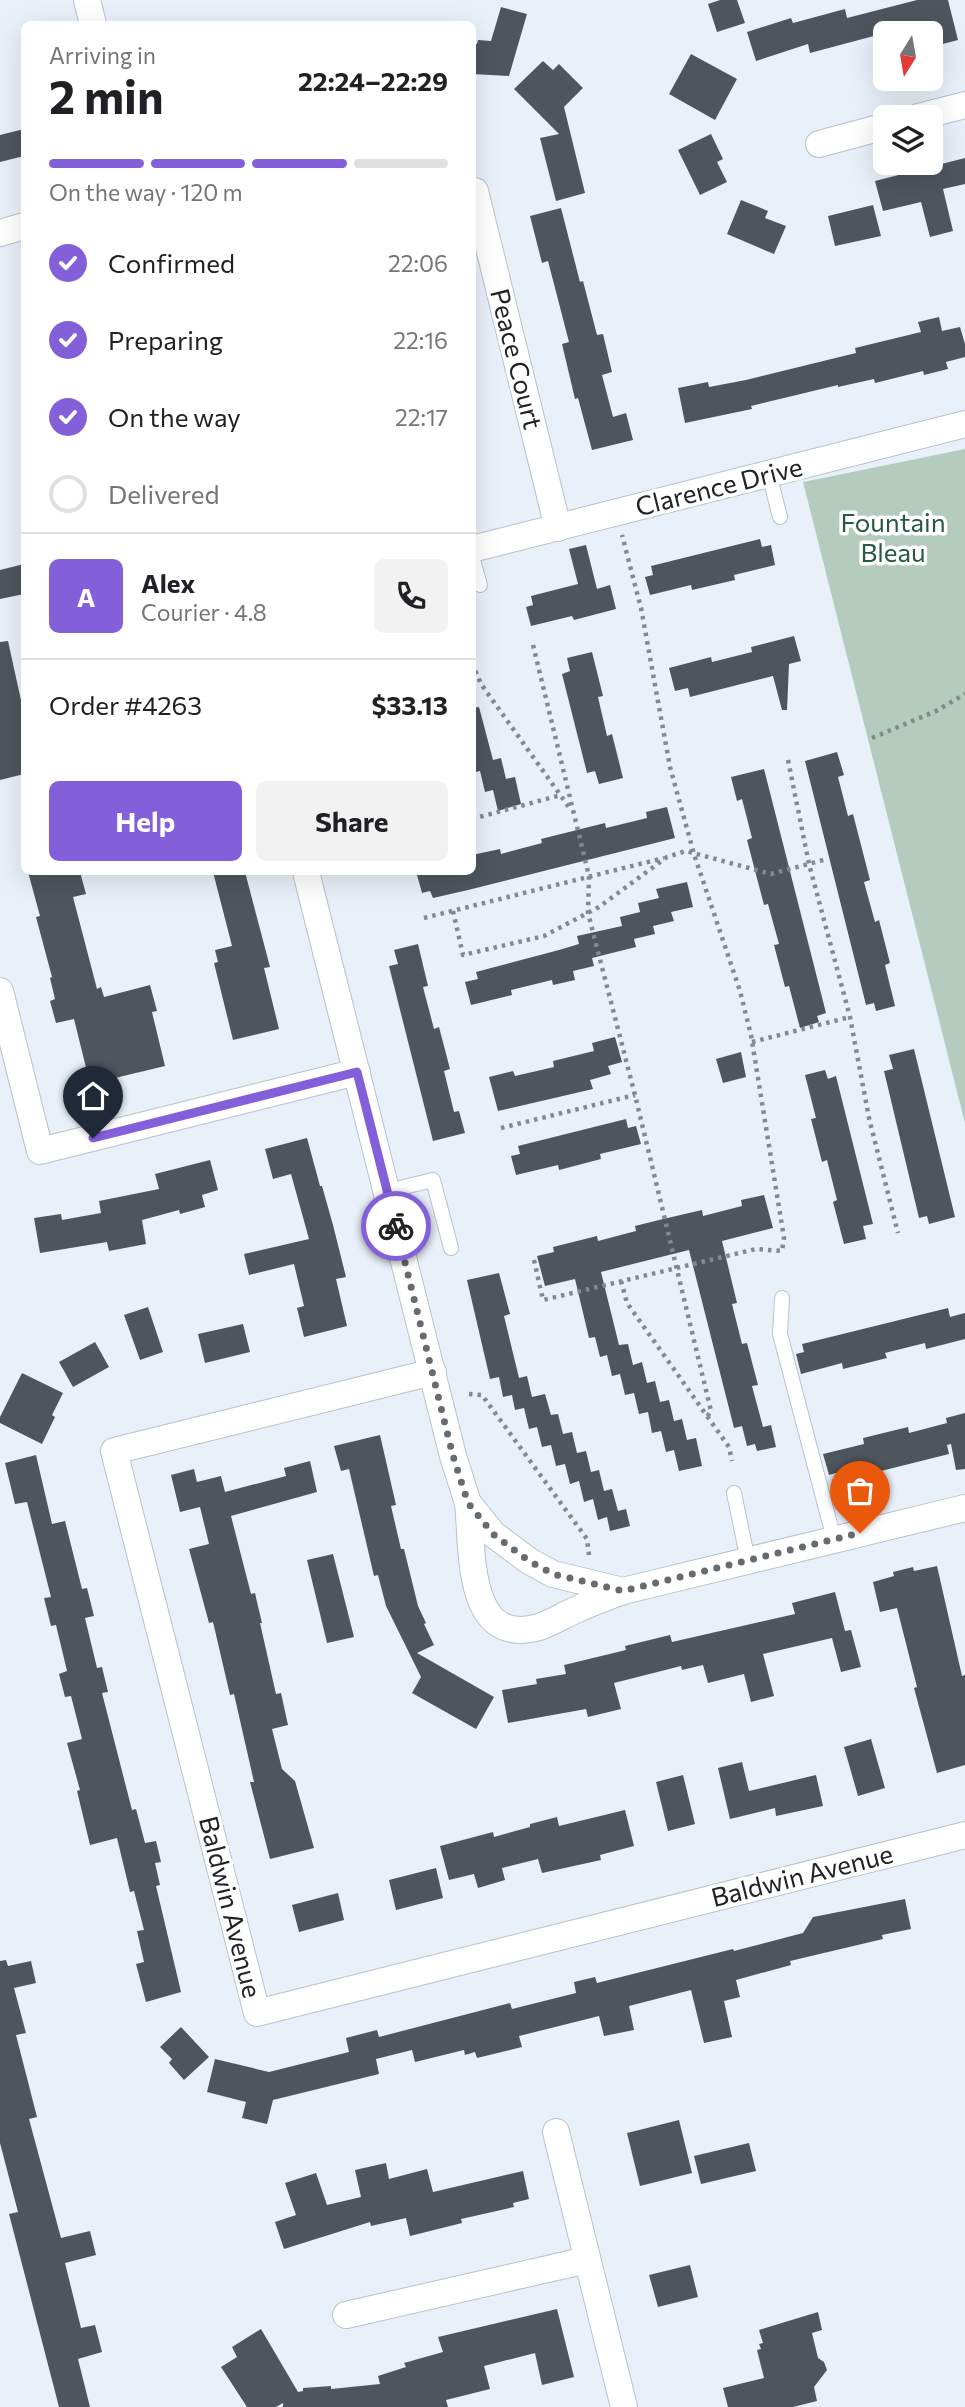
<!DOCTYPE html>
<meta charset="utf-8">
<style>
:root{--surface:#fff;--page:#f2f2f2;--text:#202124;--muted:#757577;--line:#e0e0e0;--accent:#845fda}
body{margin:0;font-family:Commissioner,sans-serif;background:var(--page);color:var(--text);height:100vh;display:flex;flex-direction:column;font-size:26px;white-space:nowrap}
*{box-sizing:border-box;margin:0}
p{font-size:23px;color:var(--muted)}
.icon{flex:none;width:38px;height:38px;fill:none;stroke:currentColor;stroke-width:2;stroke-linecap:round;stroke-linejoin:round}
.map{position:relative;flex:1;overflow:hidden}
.sheet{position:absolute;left:21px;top:21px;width:455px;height:854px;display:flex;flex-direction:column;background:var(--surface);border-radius:10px;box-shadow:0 7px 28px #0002}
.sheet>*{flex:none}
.needle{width:46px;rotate:191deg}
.controls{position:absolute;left:873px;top:21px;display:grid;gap:14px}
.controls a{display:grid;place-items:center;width:70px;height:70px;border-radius:10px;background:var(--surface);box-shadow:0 7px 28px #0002;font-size:35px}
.pin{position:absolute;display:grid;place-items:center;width:60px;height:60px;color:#fff;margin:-72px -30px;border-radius:50% 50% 50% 0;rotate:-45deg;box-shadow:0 0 7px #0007}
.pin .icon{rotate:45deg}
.courier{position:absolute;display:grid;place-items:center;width:70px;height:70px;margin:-35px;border:5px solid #845fda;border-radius:50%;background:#fff;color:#222;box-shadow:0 2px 9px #0007}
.head em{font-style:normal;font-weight:700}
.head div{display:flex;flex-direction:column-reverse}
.head{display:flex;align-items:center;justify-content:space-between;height:119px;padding:0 28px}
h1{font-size:46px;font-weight:700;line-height:52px}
.bar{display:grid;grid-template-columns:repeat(4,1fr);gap:10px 7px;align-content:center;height:84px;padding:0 28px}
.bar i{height:9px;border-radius:5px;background:var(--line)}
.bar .active{background:var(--accent)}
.bar p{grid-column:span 4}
.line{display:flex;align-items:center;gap:18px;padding:0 28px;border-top:2px solid var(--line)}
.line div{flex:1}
.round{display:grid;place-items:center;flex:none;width:74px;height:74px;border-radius:10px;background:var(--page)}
ol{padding:0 28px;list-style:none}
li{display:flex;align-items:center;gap:21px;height:77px}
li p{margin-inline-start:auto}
li .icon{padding:7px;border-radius:50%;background:var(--accent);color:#fff;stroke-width:4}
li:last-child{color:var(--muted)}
li i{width:38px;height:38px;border:4px solid var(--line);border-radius:50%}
.primary-button{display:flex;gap:14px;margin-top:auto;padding:14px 28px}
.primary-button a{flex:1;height:80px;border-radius:10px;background:var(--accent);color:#fff;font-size:28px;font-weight:700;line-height:80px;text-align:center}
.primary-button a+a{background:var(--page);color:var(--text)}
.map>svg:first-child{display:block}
.green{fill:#b4ccbe}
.building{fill:#4f555d}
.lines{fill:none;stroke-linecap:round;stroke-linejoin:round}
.lane-casing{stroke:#bac1ca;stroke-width:16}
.street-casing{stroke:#bac1ca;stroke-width:28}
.path{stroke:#84898f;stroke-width:4.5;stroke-dasharray:3.5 5;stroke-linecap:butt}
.lane{stroke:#fff;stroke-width:14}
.street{stroke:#fff;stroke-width:26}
.done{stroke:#666b70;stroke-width:7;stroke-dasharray:0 12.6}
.route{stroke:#845fda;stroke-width:9}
.labels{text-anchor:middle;stroke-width:7;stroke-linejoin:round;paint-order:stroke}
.street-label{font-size:26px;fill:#202326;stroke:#fff}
.park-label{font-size:26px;fill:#255a40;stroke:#fff}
</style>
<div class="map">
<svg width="965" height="2407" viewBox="0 0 965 2407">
<rect width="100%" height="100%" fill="#e8f0f9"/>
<!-- green -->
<path class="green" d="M965,449V1123L803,482Z"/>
<!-- building -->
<g class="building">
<path d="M720,0H737L745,23L717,32L708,4Z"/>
<path d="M917,0H948L958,40L931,47V33H885L810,53L808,44L756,61L747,32L791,18L793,23L845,9L847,18Z"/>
<path d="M501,7L527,14L509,76L472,74V44H477L478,40L491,41Z"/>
<path d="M691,54L737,79L715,120L669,94Z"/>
<path d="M543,61L553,70L559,64L583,88L564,107L585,193L556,201L540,138L559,134L514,89Z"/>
<path d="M24,129V156L0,162V135Z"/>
<path d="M711,134L723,159L717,162L727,182L700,195L678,150Z"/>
<path d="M965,158V184L943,189L953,231L930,237L921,202L883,211L875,181Z"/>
<path d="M741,200L768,211L765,218L786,226L774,254L727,234Z"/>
<path d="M873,205L881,236L835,246L828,216Z"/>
<path d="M561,208L580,282L583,281L597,335L603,334L612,372L602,375L613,417L626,413L633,440L592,450L578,398L575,399L562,344L569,342L548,261L542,263L530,216Z"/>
<path d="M939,317L942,331L960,327L965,344V357L946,362L948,369L924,375L923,371L875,383L874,379L838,387V385L751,406L752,409L685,423L678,388L708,382L709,387L746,380L856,353L855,348L921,332L918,322Z"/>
<path d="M760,539L762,547L771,545L775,565L734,575L735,580L692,590L691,585L650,595L645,577L653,575L651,566Z"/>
<path d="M586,545L597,589L610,585L616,609L574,620L572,616L531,626L526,607L533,605L531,596L578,584L569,549Z"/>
<path d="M24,564V594L0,599V570Z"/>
<path d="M794,636L801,661L789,664L787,710H782L773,676L690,697L688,688L675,691L669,668L711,657L712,662L752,652L751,647Z"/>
<path d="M8,641L24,714V774L0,780V642Z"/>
<path d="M592,652L603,696L598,697L607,736L612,734L623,778L599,784L595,771L587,773L562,674L570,671L567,658Z"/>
<path d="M479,707L493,760L501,758L506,779L515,777L521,804L498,811L493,790L485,792L480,771L472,773V708Z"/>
<path d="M837,752L844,775L838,777L848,816L853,814L870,880L864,882L875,922L879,920L890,963L885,965L895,1006L876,1011L874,1003L866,1005L805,761Z"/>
<path d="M764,769L826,1013L817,1016L819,1022L800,1028L789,986L785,987L774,945L779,944L768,904L764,905L753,863L747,840L752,838L742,799L737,801L731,777Z"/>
<path d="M667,807L675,838L468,890L433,898L430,891L422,893L417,875L431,872H472V855L500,849L501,854L542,843L541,839L605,823L606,828L647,818L646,812Z"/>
<path d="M28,872H80L86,894L73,897L97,989L101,987L104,997L150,985L157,1011L152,1012L165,1066L90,1084L74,1019L56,1023L50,1001L55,999L50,978L52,977L36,917L40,916Z"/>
<path d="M213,872H245L270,967L264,968L279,1029L233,1040L214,963L218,962L215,950L232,946Z"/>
<path d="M687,882L693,907L671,912L674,921L653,926L655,934L634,939L636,947L592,958L594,966L573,971L575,980L553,985L552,980L511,990L512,995L471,1005L465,982L478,979L476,972L559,950L579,944L577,936L622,926L620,917L640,912L638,903L659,898L656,889Z"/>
<path d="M418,944L428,986L423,987L434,1029L439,1027L450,1069L444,1071L454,1112L459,1111L465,1133L433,1141L389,966L398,964L394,950Z"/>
<path d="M615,1037L622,1062L608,1066L611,1074L590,1080L593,1089L498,1111L489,1077L513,1071L515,1076L554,1067L553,1061L594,1051L592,1043Z"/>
<path d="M914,1049L955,1217L929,1224L927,1216L919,1218L884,1071L893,1069L889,1055Z"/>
<path d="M741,1052L746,1077L723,1083L716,1059Z"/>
<path d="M825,1070L828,1079L836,1076L873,1224L863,1226L866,1239L844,1244L833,1202L837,1200L827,1160L822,1162L811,1119L816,1118L805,1075Z"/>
<path d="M626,1119L628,1128L636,1126L641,1144L600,1154L601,1159L559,1170L558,1165L516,1175L511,1156L520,1154L518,1146Z"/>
<path d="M307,1138L320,1186H322L333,1225L346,1277L336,1279L347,1326L304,1337L297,1308L304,1306L294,1264L249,1275L244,1254L309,1239L291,1174L273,1179L265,1149Z"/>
<path d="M210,1160L218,1190L202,1195L205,1207L180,1214L179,1210L142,1220L146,1244L109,1251L107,1242L40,1253L34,1218L61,1214L62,1220L101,1213L99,1201L159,1189L155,1174Z"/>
<path d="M764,1195L773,1228L722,1241L737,1303L732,1304L742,1344L747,1343L758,1385L752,1386L763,1427L771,1425L776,1447L757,1451L755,1444L747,1446L742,1426L734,1428L689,1250L601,1272L619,1345L628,1344L633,1365L642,1362L647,1383L655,1381L660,1402L669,1400L674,1421L682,1419L687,1440L696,1438L702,1466L679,1471L674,1450L666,1452L661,1431L652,1433L648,1412L639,1414L634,1393L625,1395L620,1374L612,1376L607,1355L600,1357L595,1337L589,1338L575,1279L545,1286L537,1256L554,1252L553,1247L597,1236L598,1241L636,1231L635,1226L659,1220L702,1210L703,1216L742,1206L741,1200Z"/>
<path d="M499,1273L510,1314L504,1316L519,1378L527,1376L532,1397L545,1394L551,1415L558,1414L563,1434L572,1432L577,1453L586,1451L591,1472L599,1470L604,1491L612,1489L618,1511L626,1509L630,1526L610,1531L607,1517L598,1520L593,1499L584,1502L579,1481L570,1484L565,1464L556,1466L551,1445L542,1447L537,1427L529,1429L524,1408L515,1410L512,1395L503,1397L499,1377L490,1379L467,1280Z"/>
<path d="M148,1307L163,1352L140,1360L124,1315Z"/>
<path d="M948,1308L950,1317L965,1313V1339L926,1349L925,1343L885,1353L887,1358L843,1369L842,1363L801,1374L796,1354L804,1352L802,1344Z"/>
<path d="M243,1324L250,1352L205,1363L198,1334Z"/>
<path d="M95,1342L109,1367L73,1387L59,1362Z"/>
<path d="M22,1373L63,1393L52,1415L55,1417L42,1444L0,1423V1417Z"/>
<path d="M965,1413V1469L956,1470L951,1444L947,1445L949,1454L885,1470L838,1481L836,1473L829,1475L823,1454L864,1444L863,1438L908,1427L909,1433L947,1423L946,1418Z"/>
<path d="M380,1435L396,1505L391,1506L401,1549H404L418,1606L426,1623L424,1624L434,1645L417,1653L494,1697L476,1729L412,1693L421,1677L386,1606L378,1575L374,1576L349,1469L341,1471L334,1446Z"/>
<path d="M36,1455L52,1524L65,1521L82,1589L87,1588L94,1616L85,1618L97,1668L102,1667L108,1692L102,1693L132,1810L136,1809L145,1843L156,1841L161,1862L155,1863L160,1885L156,1886L181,1992L146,2002L136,1964L144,1962L137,1931L144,1930L134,1891L130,1892L117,1838L90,1845L77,1791L80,1790L67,1743L82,1739L71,1696L65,1697L59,1674L67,1671L56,1625L51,1626L44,1598L51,1597L27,1502L15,1504L5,1463Z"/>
<path d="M310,1461L317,1492L231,1516L251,1594L255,1593L257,1602L262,1623H260L276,1694L281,1693L288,1725L272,1729L282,1769L295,1781L314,1848L270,1859L250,1782H254L234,1694L230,1695L213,1622L209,1623L189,1549L209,1544L200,1507L180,1512L171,1475L194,1469L197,1482L221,1476L225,1492L286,1476L284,1468Z"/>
<path d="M333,1554L354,1637L327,1643L307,1560Z"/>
<path d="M937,1566L962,1676L965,1675V1765L937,1773L914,1688L917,1687L897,1608L880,1612L873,1582L894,1576L893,1572L913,1567L914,1571Z"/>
<path d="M835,1592L845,1631L851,1630L861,1667L841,1672L832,1638L763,1654L774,1696L751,1702L744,1674L708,1683L703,1665L682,1670L681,1666L614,1683L621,1709L588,1717L586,1709L508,1723L502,1690L537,1684L536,1679L566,1674L564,1665L626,1650L625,1646L670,1635L672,1642L795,1614L792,1603Z"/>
<path d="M871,1739L885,1788L858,1796L844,1747Z"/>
<path d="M742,1762L749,1791L816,1775L823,1806L776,1816L775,1808L730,1819L718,1768Z"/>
<path d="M683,1775L695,1824L668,1831L656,1782Z"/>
<path d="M625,1810L634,1846L600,1855L601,1860L542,1873L538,1859L502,1868L505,1880L478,1888L474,1874L449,1880L440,1846L493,1832L494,1837L530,1827V1824L557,1817L559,1826Z"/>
<path d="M436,1868L443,1898L396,1910L389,1880Z"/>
<path d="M338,1893L344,1920L299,1932L292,1905Z"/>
<path d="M905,1899L911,1929L882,1935L883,1939L790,1961L791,1965L736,1980L740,1997L724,2001L732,2037L704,2043L691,1990L629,2006L634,2030L604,2036L599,2016L519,2036L522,2047L477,2058L475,2052L465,2055L464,2050L415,2062L412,2050L376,2059L379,2074L273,2100L267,2124L242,2118L246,2102L207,2092L215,2059L269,2072L349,2052L346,2038L377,2030L379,2037L510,2003L512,2009L576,1993L574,1982L595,1977L597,1983L733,1949L734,1951L803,1933L813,1917Z"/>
<path d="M6,1960L8,1966L31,1961L36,1983L14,1988L26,2033L16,2035L37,2117L29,2119L61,2238L90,2231L96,2255L65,2263L81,2328L95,2325L102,2352L78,2359L90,2407H59L9,2214L18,2212L0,2143V1961Z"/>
<path d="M181,2027L209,2057L184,2080L169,2063L172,2059L160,2047Z"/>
<path d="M679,2120L692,2173L640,2186L627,2133Z"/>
<path d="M749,2143L756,2171L701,2184L694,2156Z"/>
<path d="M386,2163L389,2179L427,2169L433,2192L523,2171L529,2199L513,2203L514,2207L461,2219L462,2223L410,2236L406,2218L371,2226L370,2222L284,2249L275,2222L296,2215L285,2183L316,2173L327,2205L361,2197L355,2170Z"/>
<path d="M690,2265L698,2297L658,2307L649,2275Z"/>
<path d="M557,2309L574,2377L542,2385L535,2353L484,2366L490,2389L446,2400L448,2407H283V2403L276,2407H247L221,2367L237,2357L232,2347L261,2329L298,2392L303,2391V2388L331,2386V2389L380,2384L378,2376L406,2367L404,2363L443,2352L438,2337Z"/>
<path d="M818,2312L822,2330L812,2333L818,2358L824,2362L827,2370L814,2387L817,2401L793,2407H728L723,2388L764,2378L757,2350L761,2349L759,2344L763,2343L759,2330Z"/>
</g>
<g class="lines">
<defs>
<g id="lane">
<path d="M769,474L780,517"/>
<path d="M472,557L480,585"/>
<path d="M387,1191L433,1180L451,1248"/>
<path d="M782,1298L780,1334L834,1539"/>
<path d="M734,1493L748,1561"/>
</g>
<g id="street">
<path d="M87,0L93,24"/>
<path d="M918,117L965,105"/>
<path d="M819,144L886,126"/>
<path d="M475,191L558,528"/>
<path d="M0,233L24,226"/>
<path d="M472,549L965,424"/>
<path d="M306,872L453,1456L468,1503L493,1534L529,1561L553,1574L623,1591L965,1508"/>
<path d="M0,991L40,1151L357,1072"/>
<path d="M433,1372L114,1451L257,2013L965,1835"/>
<path d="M468,1503C473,1549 465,1648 539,1627C552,1623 565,1614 578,1609C592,1602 608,1597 623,1591"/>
<path d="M556,2132L624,2407"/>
<path d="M346,2315L587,2260"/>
</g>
</defs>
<!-- lane casing -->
<use href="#lane" class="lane-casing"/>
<!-- street casing -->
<use href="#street" class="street-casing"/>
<!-- path -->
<g class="path">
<path d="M533,645L589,876L588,913L635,1095L711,1411L707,1417"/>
<path d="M472,663L481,684L571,810"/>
<path d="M872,738L936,711L965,694"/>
<path d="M788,760L809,864L850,1017L869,1118L898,1233"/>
<path d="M472,819L561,795"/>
<path d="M453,911L463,955L544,936L599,907L667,857L686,851L771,874L827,859"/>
<path d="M424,918L664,858"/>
<path d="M752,1042L850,1017"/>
<path d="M501,1128L635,1095"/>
<path d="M534,1260L543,1300L756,1249L782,1251L784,1238L751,1035L740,991L694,854L670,767L641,608L622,535"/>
<path d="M621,1281L627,1303L729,1447L732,1461"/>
<path d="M469,1394L482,1395L587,1539L589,1555"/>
</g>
<!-- lane -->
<use href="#lane" class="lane"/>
<!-- street -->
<use href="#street" class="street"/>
</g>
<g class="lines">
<!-- done -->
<path class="done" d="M396,1226L453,1456L468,1503L493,1534L529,1561L553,1574L623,1591L860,1533"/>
<!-- route -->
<path class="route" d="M93,1138L357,1072L396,1226"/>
</g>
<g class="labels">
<!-- street labels -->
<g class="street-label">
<text transform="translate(516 359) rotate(76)" y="9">Peace Court</text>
<text transform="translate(719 487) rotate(-14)" y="9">Clarence Drive</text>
<text transform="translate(802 1876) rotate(-14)" y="9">Baldwin Avenue</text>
<text transform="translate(230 1907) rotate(76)" y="9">Baldwin Avenue</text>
</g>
<!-- park labels -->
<g class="park-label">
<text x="893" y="532">Fountain<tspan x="893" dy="30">Bleau</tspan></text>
</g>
</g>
</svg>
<div class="controls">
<a><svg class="needle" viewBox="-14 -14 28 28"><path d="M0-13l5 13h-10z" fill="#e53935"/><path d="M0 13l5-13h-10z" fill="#757577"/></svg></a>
<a><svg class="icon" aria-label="layers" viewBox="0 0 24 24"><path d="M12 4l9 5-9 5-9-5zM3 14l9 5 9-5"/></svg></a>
</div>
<div class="pin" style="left:860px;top:1533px;background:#ea580c"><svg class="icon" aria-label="bag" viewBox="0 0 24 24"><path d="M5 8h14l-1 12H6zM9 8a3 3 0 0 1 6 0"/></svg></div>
<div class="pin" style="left:93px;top:1138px;background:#1f2937"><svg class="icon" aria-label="home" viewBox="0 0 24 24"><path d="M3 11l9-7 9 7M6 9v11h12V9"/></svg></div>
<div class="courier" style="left:396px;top:1226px"><svg class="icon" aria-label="bike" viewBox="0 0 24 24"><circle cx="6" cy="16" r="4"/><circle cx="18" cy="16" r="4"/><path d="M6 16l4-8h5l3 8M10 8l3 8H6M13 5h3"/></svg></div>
<section class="sheet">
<div class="head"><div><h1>2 min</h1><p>Arriving in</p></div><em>22:24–22:29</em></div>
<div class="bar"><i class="active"></i><i class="active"></i><i class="active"></i><i></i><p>On the way · 120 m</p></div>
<ol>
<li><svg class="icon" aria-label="check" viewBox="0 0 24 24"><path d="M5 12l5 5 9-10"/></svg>Confirmed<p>22:06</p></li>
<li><svg class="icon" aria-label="check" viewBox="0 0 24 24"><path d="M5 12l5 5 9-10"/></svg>Preparing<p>22:16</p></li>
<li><svg class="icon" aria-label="check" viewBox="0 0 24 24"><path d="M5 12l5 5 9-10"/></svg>On the way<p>22:17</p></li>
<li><i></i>Delivered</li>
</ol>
<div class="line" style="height:126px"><b class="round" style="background:var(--accent);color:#fff">A</b><div><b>Alex</b><p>Courier · 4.8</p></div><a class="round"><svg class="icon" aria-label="phone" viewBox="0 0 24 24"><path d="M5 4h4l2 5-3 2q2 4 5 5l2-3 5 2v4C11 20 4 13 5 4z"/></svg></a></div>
<div class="line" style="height:91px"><div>Order #4263</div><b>$33.13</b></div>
<div class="primary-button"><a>Help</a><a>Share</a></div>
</section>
</div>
